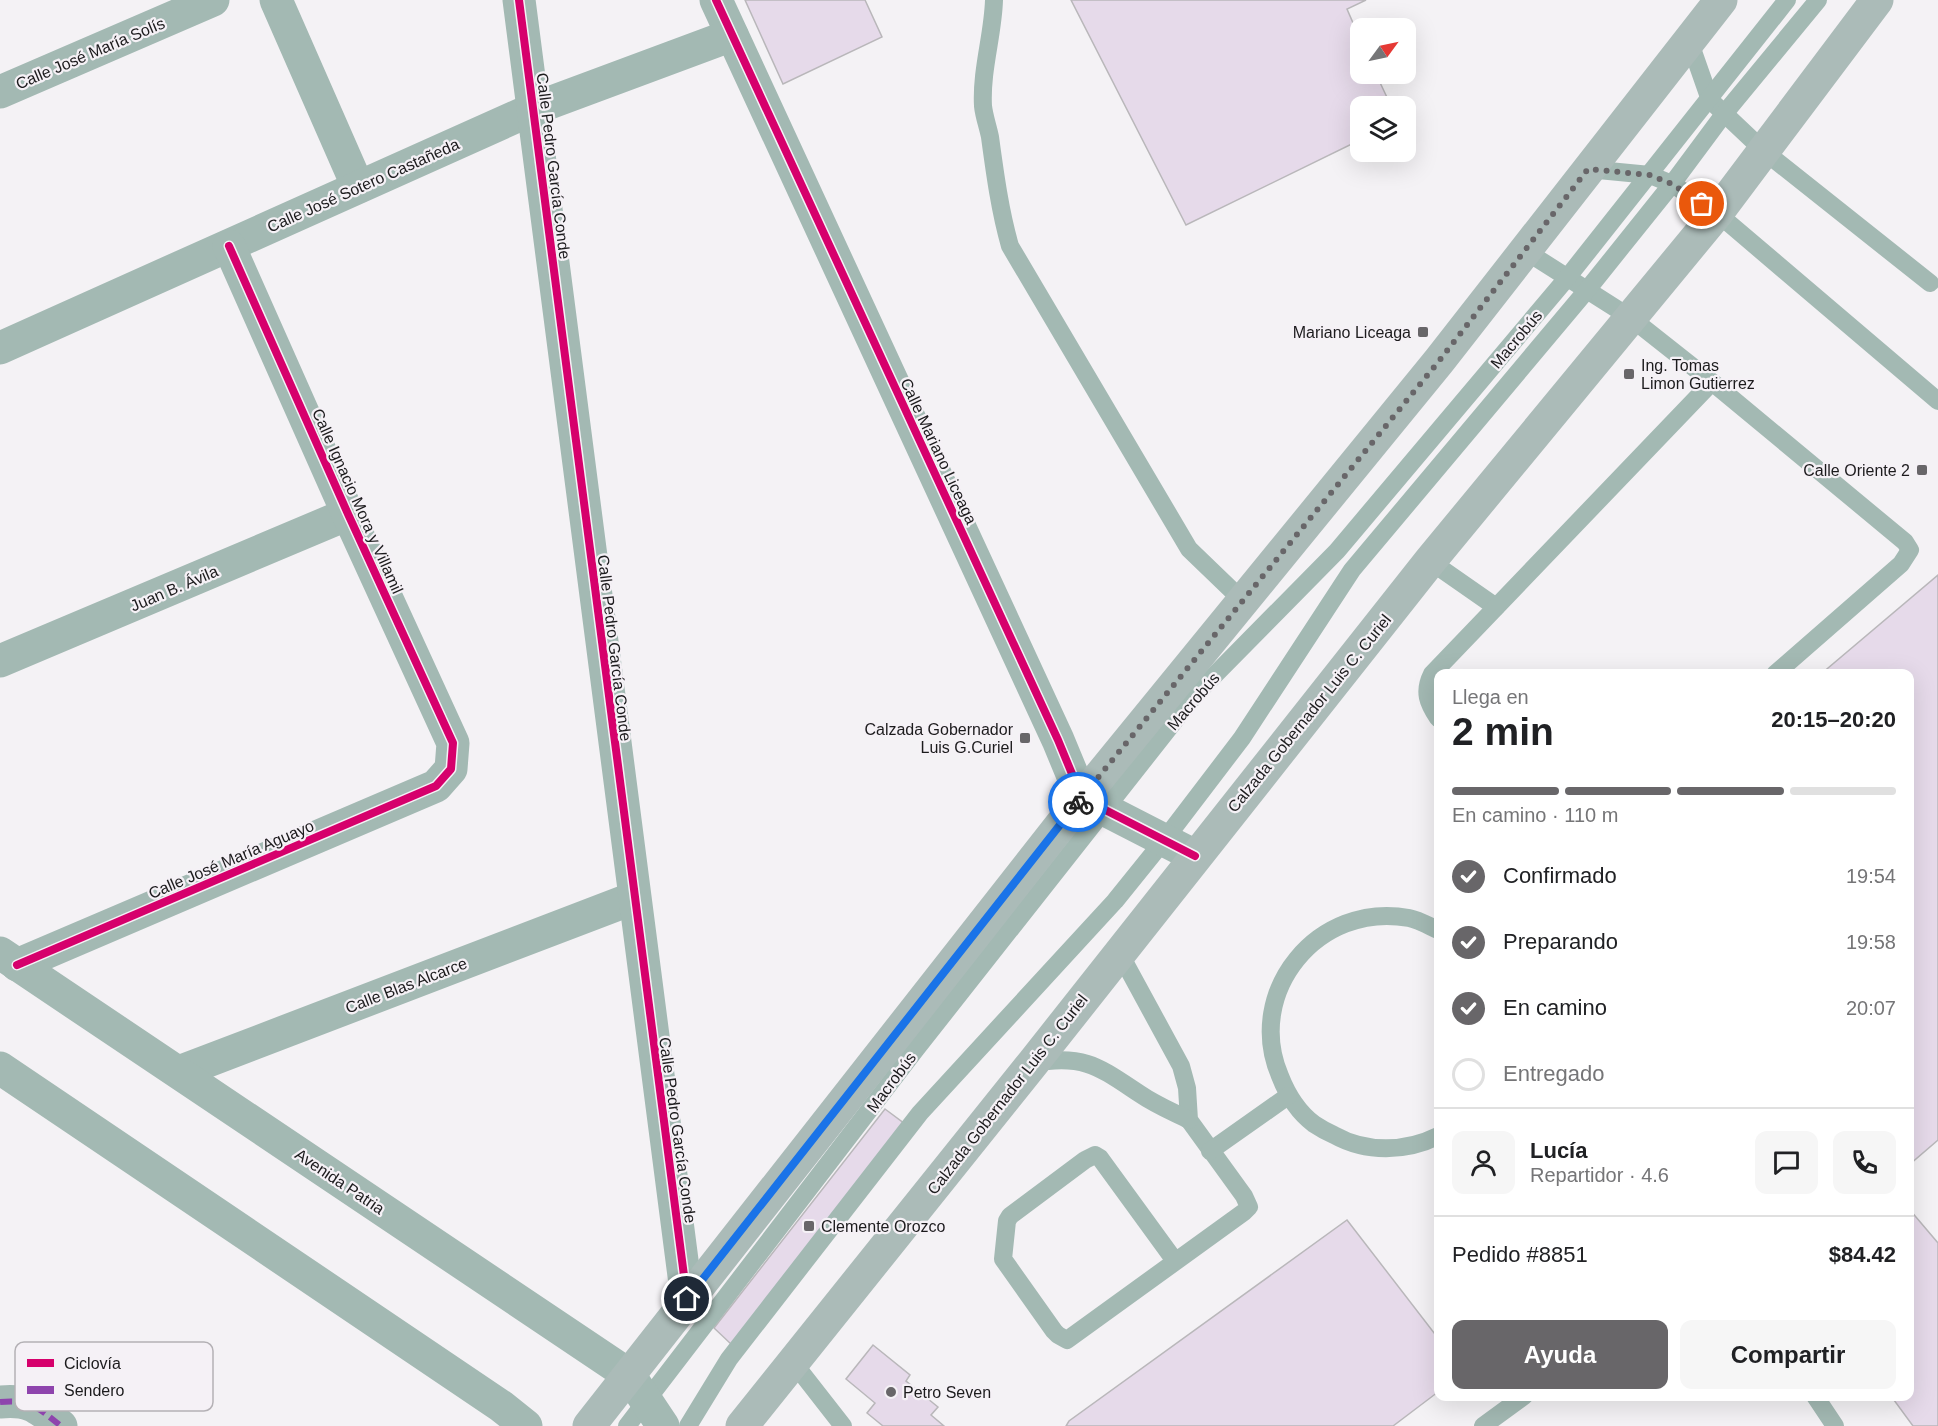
<!DOCTYPE html>
<html lang="es">
<meta charset="utf-8">
<style>
:root{--surface:#fff;--page:#f6f6f6;--text:#202124;--muted:#757577;--line:#e0e0e0;--accent:#686669}
body{margin:0;font-family:Helvetica,sans-serif;background:var(--page);color:var(--text);height:100vh;display:flex;flex-direction:column;font-size:22px;white-space:nowrap}
*{box-sizing:border-box;margin:0}
p{font-size:20px;color:var(--muted)}
.icon{flex:none;width:33px;height:33px;fill:none;stroke:currentColor;stroke-width:2;stroke-linecap:round;stroke-linejoin:round}
.map{position:relative;flex:1;overflow:hidden}
.panel{position:absolute;left:1434px;top:669px;width:480px;height:732px;display:flex;flex-direction:column;background:var(--surface);border-radius:12px;box-shadow:0 6px 24px #0002}
.panel>*{flex:none}
.needle{width:39px;rotate:57deg}
.tools{position:absolute;left:1350px;top:18px;display:grid;gap:12px}
.tools a{display:grid;place-items:center;width:66px;height:66px;border-radius:12px;background:var(--surface);box-shadow:0 6px 24px #0002;font-size:30px}
.pin{position:absolute;display:grid;place-items:center;width:51px;height:51px;color:#fff;margin:-26px;border:3px solid #fff;border-radius:50%;box-shadow:0 2px 6px #0007}
.courier{position:absolute;display:grid;place-items:center;width:60px;height:60px;margin:-30px;border:4px solid #1a73e8;border-radius:50%;background:#fff;color:#222;box-shadow:0 2px 8px #0007}
.headline em{font-style:normal;font-weight:700}
.headline div{display:flex;flex-direction:column-reverse}
.headline{display:flex;align-items:center;justify-content:space-between;height:102px;padding:0 18px}
h1{font-size:39px;font-weight:700;line-height:45px}
.bar{display:grid;grid-template-columns:repeat(4,1fr);gap:9px 6px;align-content:center;height:72px;padding:0 18px}
.bar i{height:8px;border-radius:4px;background:var(--line)}
.bar .selected{background:var(--accent)}
.bar p{grid-column:span 4}
.line{display:flex;align-items:center;gap:15px;padding:0 18px;border-top:2px solid var(--line)}
.line div{flex:1}
.round{display:grid;place-items:center;flex:none;width:63px;height:63px;border-radius:12px;background:var(--page)}
ol{padding:0 18px;list-style:none}
li{display:flex;align-items:center;gap:18px;height:66px}
li p{margin-inline-start:auto}
li .icon{padding:6px;border-radius:50%;background:var(--accent);color:#fff;stroke-width:4}
li:last-child{color:var(--muted)}
li i{width:33px;height:33px;border:3px solid var(--line);border-radius:50%}
.cta{display:flex;gap:12px;margin-top:auto;padding:12px 18px}
.cta a{flex:1;height:69px;border-radius:12px;background:var(--accent);color:#fff;font-size:24px;font-weight:700;line-height:69px;text-align:center}
.cta a+a{background:var(--page);color:var(--text)}
.map>svg:first-child{display:block}
.building{fill:#e6daea;stroke:#b9b7ba;stroke-width:1.5}
.lines{fill:none;stroke-linecap:round;stroke-linejoin:round}
.service{stroke:#a3b9b3;stroke-width:18}
.minor{stroke:#a3b9b3;stroke-width:33}
.tertiary{stroke:#a3b9b3;stroke-width:33}
.primary{stroke:#abbbb8;stroke-width:33}
.quiet{stroke:#8e44ad;stroke-width:6;stroke-dasharray:12 6;stroke-linecap:butt}
.cycleway-casing{stroke:#f5f1f6;stroke-width:11}
.cycleway{stroke:#d6006c;stroke-width:8}
.done{stroke:#686669;stroke-width:6;stroke-dasharray:0 10.8}
.route{stroke:#1a73e8;stroke-width:8}
.poi-dot{fill:#686669;stroke:#f5f1f6;stroke-width:2}
.labels{text-anchor:middle;stroke-width:4.5;stroke-linejoin:round;paint-order:stroke}
.street-label{font-size:16px;fill:#1c1b1d;stroke:#f5f1f6}
.poi-label{font-size:16px;fill:#1c1b1d;stroke:#f5f1f6;text-anchor:end}
.key{fill:#f5f1f6;stroke:#b4b1b5;stroke-width:1.5}
.key-label{font-size:16px;fill:#1c1b1d}
</style>
<div class="map">
<svg width="1938" height="1426" viewBox="0 0 1938 1426">
<rect width="100%" height="100%" fill="#f4f2f5"/>
<!-- building -->
<g class="building">
<path d="M745,0H865L882,37L783,84Z"/>
<path d="M1071,0H1366L1347,9L1360,39V74H1376L1391,106H1360V140L1186,225Z"/>
<path d="M1938,575V1140L1910,1164V674H1821Z"/>
<path d="M885,1109L905,1124L732,1345L714,1328Z"/>
<path d="M1910,1210L1938,1243V1426H1913L1891,1396H1910Z"/>
<path d="M1347,1220L1438,1338V1392L1393,1426H1066L1069,1421Z"/>
<path d="M873,1345L910,1375L906,1381L938,1407L931,1415L944,1426H883L867,1413L875,1403L846,1379Z"/>
</g>
<g class="lines">
<!-- service -->
<g class="service">
<path d="M994,0C993,35 981,70 983,106C984,116 988,127 990,137C995,174 1000,211 1010,246L1189,549L1243,601"/>
<path d="M1689,40L1710,100L1765,152L1930,283"/>
<path d="M1588,169L1650,175L1672,184L1717,213L1938,401"/>
<path d="M1524,250L1631,318L1712,382L1905,542L1910,550L1901,564L1775,674"/>
<path d="M1430,561L1496,607"/>
<path d="M1438,718C1428,703 1423,692 1432,674L1712,382"/>
<path d="M1438,930C1429,926 1419,920 1409,918C1318,901 1244,992 1280,1076C1287,1094 1298,1112 1314,1124C1320,1128 1327,1132 1334,1135C1366,1153 1406,1152 1438,1136"/>
<path d="M1119,952L1181,1066L1187,1088L1189,1120L1244,1196L1249,1207L1244,1212L1067,1340L1058,1335L1054,1331L1003,1259L1007,1221L1010,1216L1085,1160L1095,1155L1100,1158L1175,1261"/>
<path d="M1033,1063C1085,1054 1099,1067 1140,1094C1156,1105 1173,1112 1189,1120"/>
<path d="M1210,1151L1288,1096"/>
<path d="M793,1362L843,1426"/>
<path d="M1815,1396L1835,1426"/>
<path d="M627,1426L916,1049L1195,695L1337,551L1567,278L1787,0"/>
<path d="M688,1426L729,1359L920,1113L1115,901L1165,839L1242,738L1352,570L1587,290L1672,184L1724,114L1818,0"/>
<path d="M1483,1426L1524,1396"/>
</g>
<!-- minor -->
<g class="minor">
<path d="M276,0L358,187"/>
<path d="M716,0L1058,740L1082,798L1195,856"/>
<path d="M0,92L213,0"/>
<path d="M0,348L533,109L732,35"/>
<path d="M0,661L348,514"/>
<path d="M17,965L436,786L451,769L453,743L348,514L229,246"/>
<path d="M179,1072L634,898"/>
<path d="M0,1402C31,1399 38,1408 61,1426"/>
</g>
<!-- tertiary -->
<g class="tertiary">
<path d="M519,0L687,1299"/>
<path d="M0,953L629,1375L663,1426"/>
<path d="M0,1068L501,1406L526,1426"/>
</g>
<!-- primary -->
<g class="primary">
<path d="M589,1426L1082,798L1439,361L1721,0"/>
<path d="M742,1426L1033,1063L1430,561L1717,213L1877,0"/>
</g>
<!-- quiet -->
<path class="quiet" d="M0,1402C31,1399 38,1408 61,1426"/>
<defs>
<g id="cycleway">
<path d="M519,0L687,1299"/>
<path d="M716,0L1058,740L1082,798L1195,856"/>
<path d="M17,965L436,786L451,769L453,743L348,514L229,246"/>
</g>
</defs>
<!-- cycleway casing -->
<use href="#cycleway" class="cycleway-casing"/>
<!-- cycleway -->
<use href="#cycleway" class="cycleway"/>
</g>
<g class="lines">
<!-- done -->
<path class="done" d="M1078,802L1439,361L1588,169L1650,175L1672,184L1702,204"/>
<!-- route -->
<path class="route" d="M687,1299L1078,802"/>
</g>
<!-- markers -->
<g class="poi-dot">
<rect x="1417" y="326" width="12" height="12" rx="3"/>
<rect x="1623" y="368" width="12" height="12" rx="3"/>
<rect x="1916" y="464" width="12" height="12" rx="3"/>
<rect x="1019" y="732" width="12" height="12" rx="3"/>
<rect x="803" y="1220" width="12" height="12" rx="3"/>
<circle cx="891" cy="1392" r="6"/>
</g>
<g class="labels">
<!-- street labels -->
<g class="street-label">
<text transform="translate(90 53) rotate(-23)" y="6">Calle José María Solís</text>
<text transform="translate(554 166) rotate(83)" y="6">Calle Pedro García Conde</text>
<text transform="translate(363 185) rotate(-24)" y="6">Calle José Sotero Castañeda</text>
<text transform="translate(1516 339) rotate(-50)" y="6">Macrobús</text>
<text transform="translate(939 451) rotate(65)" y="6">Calle Mariano Liceaga</text>
<text transform="translate(358 501) rotate(66)" y="6">Calle Ignacio Mora y Villamil</text>
<text transform="translate(174 588) rotate(-23)" y="6">Juan B. Ávila</text>
<text transform="translate(615 648) rotate(83)" y="6">Calle Pedro García Conde</text>
<text transform="translate(1193 701) rotate(-49)" y="6">Macrobús</text>
<text transform="translate(1309 713) rotate(-51)" y="6">Calzada Gobernador Luis C. Curiel</text>
<text transform="translate(231 859) rotate(-23)" y="6">Calle José María Aguayo</text>
<text transform="translate(406 985) rotate(-21)" y="6">Calle Blas Alcarce</text>
<text transform="translate(891 1082) rotate(-53)" y="6">Macrobús</text>
<text transform="translate(1007 1094) rotate(-52)" y="6">Calzada Gobernador Luis C. Curiel</text>
<text transform="translate(678 1130) rotate(82)" y="6">Calle Pedro García Conde</text>
<text transform="translate(340 1181) rotate(34)" y="6">Avenida Patria</text>
</g>
<!-- poi labels -->
<g class="poi-label">
<text x="1411" y="338">Mariano Liceaga</text>
<text x="1641" y="371" text-anchor="start">Ing. Tomas<tspan x="1641" dy="18">Limon Gutierrez</tspan></text>
<text x="1910" y="476">Calle Oriente 2</text>
<text x="1013" y="735">Calzada Gobernador<tspan x="1013" dy="18">Luis G.Curiel</tspan></text>
<text x="821" y="1232" text-anchor="start">Clemente Orozco</text>
<text x="903" y="1398" text-anchor="start">Petro Seven</text>
</g>
</g>
<!-- legend -->
<rect x="15" y="1342" width="198" height="69" rx="9" class="key"/>
<rect x="27" y="1359" width="27" height="8" fill="#d6006c"/>
<rect x="27" y="1386" width="27" height="8" fill="#8e44ad"/>
<g class="key-label">
<text x="64" y="1369">Ciclovía</text>
<text x="64" y="1396">Sendero</text>
</g>
</svg>
<div class="tools">
<a><svg class="needle" viewBox="-14 -14 28 28"><path d="M0-13l5 13h-10z" fill="#e53935"/><path d="M0 13l5-13h-10z" fill="#757577"/></svg></a>
<a><svg class="icon" aria-label="layers" viewBox="0 0 24 24"><path d="M12 4l9 5-9 5-9-5zM3 14l9 5 9-5"/></svg></a>
</div>
<div class="pin" style="left:1702px;top:204px;background:#ea580c"><svg class="icon" aria-label="bag" viewBox="0 0 24 24"><path d="M5 8h14l-1 12H6zM9 8a3 3 0 0 1 6 0"/></svg></div>
<div class="pin" style="left:687px;top:1299px;background:#1f2937"><svg class="icon" aria-label="home" viewBox="0 0 24 24"><path d="M3 11l9-7 9 7M6 9v11h12V9"/></svg></div>
<div class="courier" style="left:1078px;top:802px"><svg class="icon" aria-label="bike" viewBox="0 0 24 24"><circle cx="6" cy="16" r="4"/><circle cx="18" cy="16" r="4"/><path d="M6 16l4-8h5l3 8M10 8l3 8H6M13 5h3"/></svg></div>
<section class="panel">
<div class="headline"><div><h1>2 min</h1><p>Llega en</p></div><em>20:15–20:20</em></div>
<div class="bar"><i class="selected"></i><i class="selected"></i><i class="selected"></i><i></i><p>En camino · 110 m</p></div>
<ol>
<li><svg class="icon" aria-label="check" viewBox="0 0 24 24"><path d="M5 12l5 5 9-10"/></svg>Confirmado<p>19:54</p></li>
<li><svg class="icon" aria-label="check" viewBox="0 0 24 24"><path d="M5 12l5 5 9-10"/></svg>Preparando<p>19:58</p></li>
<li><svg class="icon" aria-label="check" viewBox="0 0 24 24"><path d="M5 12l5 5 9-10"/></svg>En camino<p>20:07</p></li>
<li><i></i>Entregado</li>
</ol>
<div class="line" style="height:108px"><a class="round"><svg class="icon" aria-label="person" viewBox="0 0 24 24"><circle cx="12" cy="8" r="4"/><path d="M4 21q1-7 8-7t8 7"/></svg></a><div><b>Lucía</b><p>Repartidor · 4.6</p></div><a class="round"><svg class="icon" aria-label="chat" viewBox="0 0 24 24"><path d="M4 5h16v11H9l-5 4z"/></svg></a><a class="round"><svg class="icon" aria-label="phone" viewBox="0 0 24 24"><path d="M5 4h4l2 5-3 2q2 4 5 5l2-3 5 2v4C11 20 4 13 5 4z"/></svg></a></div>
<div class="line" style="height:78px"><div>Pedido #8851</div><b>$84.42</b></div>
<div class="cta"><a>Ayuda</a><a>Compartir</a></div>
</section>
</div>
